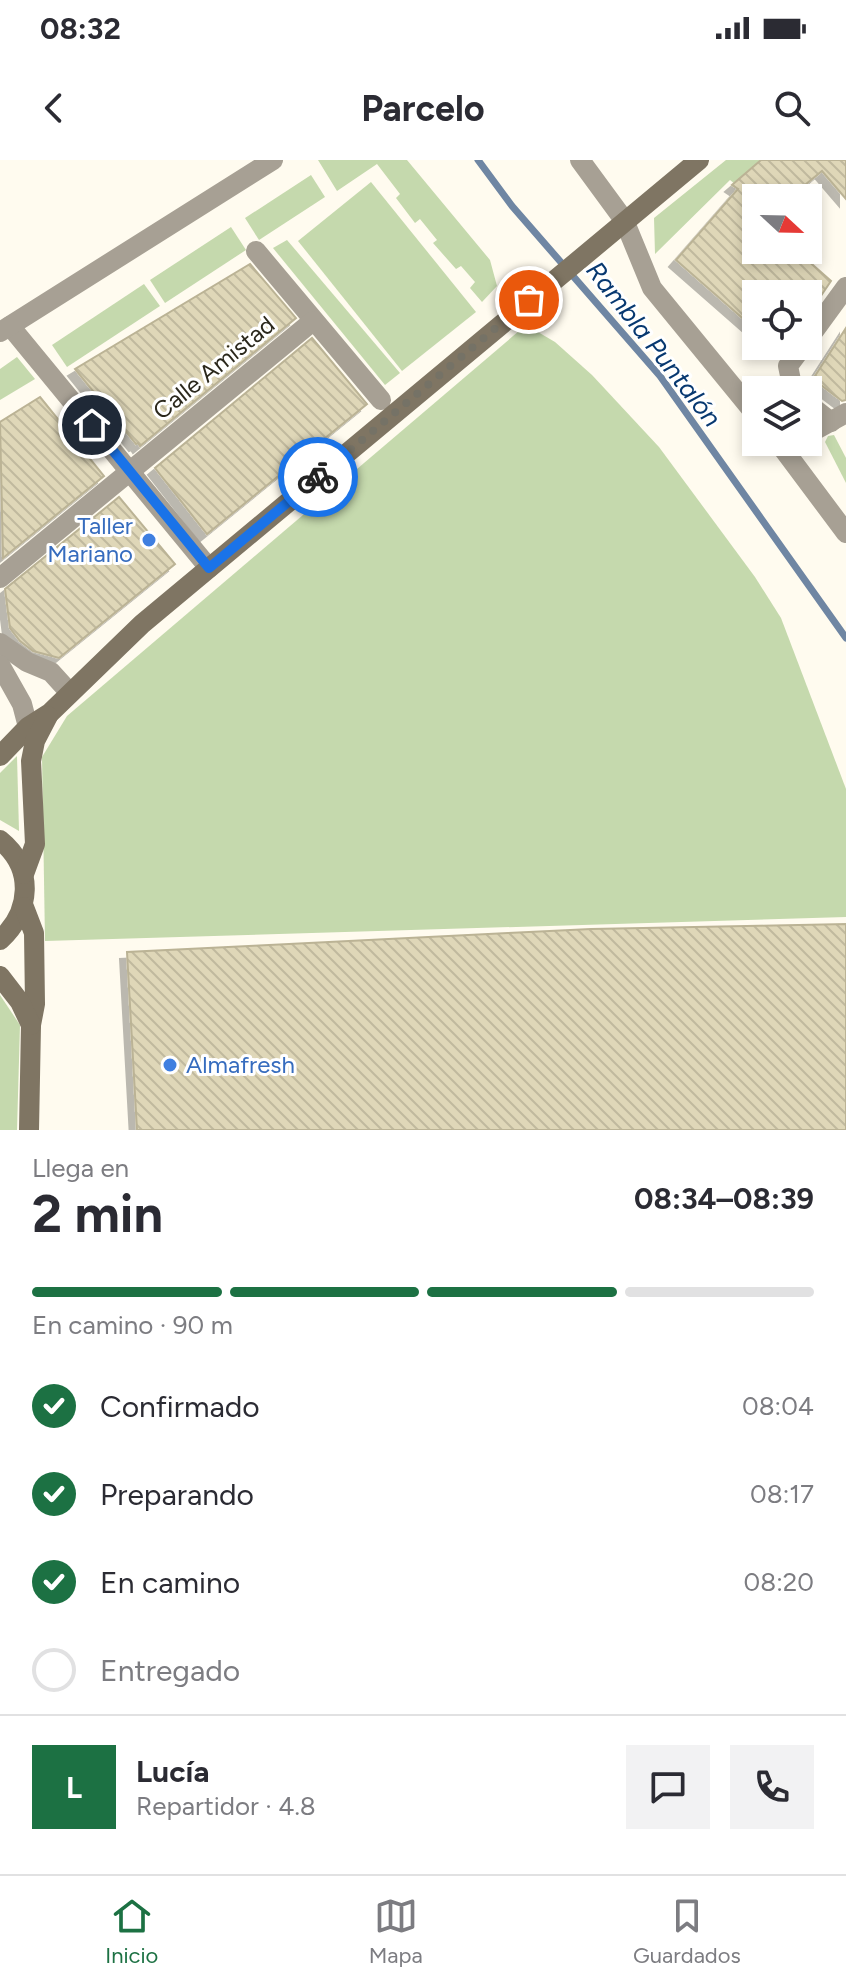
<!DOCTYPE html>
<html lang="es">
<meta charset="utf-8">
<style>
:root{--surface:#fff;--page:#f2f2f3;--text:#2b2b33;--muted:#7c7c81;--line:#e1e1e2;--accent:#1c7143}
body{margin:0;font-family:Figtree,sans-serif;background:var(--page);color:var(--text);height:100vh;display:flex;flex-direction:column;font-size:30px;white-space:nowrap}
*{box-sizing:border-box;margin:0}
p{font-size:26px;color:var(--muted)}
.icon{flex:none;width:44px;height:44px;fill:none;stroke:currentColor;stroke-width:2;stroke-linecap:round;stroke-linejoin:round}
.map{position:relative;height:970px;overflow:hidden}
.sheet{display:flex;flex-direction:column;background:var(--surface);flex:1}
.sheet>*{flex:none}
.needle{width:52px;rotate:112deg}
.buttons{position:absolute;left:742px;top:24px;display:grid;gap:16px}
.buttons a{display:grid;place-items:center;width:80px;height:80px;border-radius:0px;background:var(--surface);box-shadow:0 4px 12px #0003;font-size:40px}
.pin{position:absolute;display:grid;place-items:center;width:68px;height:68px;color:#fff;margin:-34px;border:4px solid #fff;border-radius:50%;box-shadow:0 2px 8px #0007}
.courier{position:absolute;display:grid;place-items:center;width:80px;height:80px;margin:-40px;border:6px solid #1a73e8;border-radius:50%;background:#fff;color:#222;box-shadow:0 2px 10px #0007}
.headline em{font-style:normal;font-weight:700}
.headline div{display:flex;flex-direction:column-reverse}
.headline{display:flex;align-items:center;justify-content:space-between;height:136px;padding:0 32px}
h1{font-size:52px;font-weight:700;line-height:60px}
.bar{display:grid;grid-template-columns:repeat(4,1fr);gap:12px 8px;align-content:center;height:96px;padding:0 32px}
.bar i{height:10px;border-radius:6px;background:var(--line)}
.bar .on{background:var(--accent)}
.bar p{grid-column:span 4}
.line{display:flex;align-items:center;gap:20px;padding:0 32px;border-top:2px solid var(--line)}
.line div{flex:1}
.round{display:grid;place-items:center;flex:none;width:84px;height:84px;border-radius:0px;background:var(--page)}
ol{padding:0 32px;list-style:none}
li{display:flex;align-items:center;gap:24px;height:88px}
li p{margin-inline-start:auto}
li .icon{padding:8px;border-radius:50%;background:var(--accent);color:#fff;stroke-width:4}
li:last-child{color:var(--muted)}
li i{width:44px;height:44px;border:4px solid var(--line);border-radius:50%}
.status{display:flex;justify-content:space-between;align-items:center;height:56px;padding:0 40px;background:var(--surface);direction:ltr}
.status svg{height:22px;fill:currentColor}
header{display:flex;justify-content:space-between;align-items:center;height:104px;padding:0 32px;background:var(--surface);font-size:36px;font-weight:700}
.menu{display:flex;justify-content:space-around;align-items:center;height:112px;border-top:2px solid var(--line);background:var(--surface);font-size:22px;color:var(--muted)}
.menu a{display:grid;justify-items:center;gap:4px}
.menu .on{color:var(--accent)}
.map>svg:first-child{display:block}
.green{fill:#c5d9ad}
.lines{fill:none;stroke-linecap:round;stroke-linejoin:round}
.stream{stroke:#6f86a3;stroke-width:7}
.building{fill:url(#building-back-hatch);stroke:#bbb395;stroke-width:2;filter:url(#shadow)}
.street{stroke:#a7a094;stroke-width:20}
.secondary{stroke:#7f7563;stroke-width:20}
.done{stroke:#757266;stroke-width:8;stroke-dasharray:0 14.4}
.route{stroke:#1a73e8;stroke-width:10}
.shop-dot{fill:#3f7fe0;stroke:#fff;stroke-width:3}
.labels{text-anchor:middle;stroke-width:6;stroke-linejoin:round;paint-order:stroke}
.street-label{font-size:24px;fill:#2b281c;stroke:#fff}
.shop-label{font-size:24px;fill:#366cbe;stroke:#fff;text-anchor:end}
.water-label{font-size:26px;font-style:italic;fill:#073870;stroke:#fff}
</style>
<div class="status"><b>08:32</b><svg viewBox="0 0 49 12"><path d="M0 12V9h3v3zM5 12V6h3v6zM10 12V3h3v9zM15 12V0h3v12zM26 1h20v11H26zM47 4h2v5h-2z"/></svg></div>
<header><svg class="icon" aria-label="back" viewBox="0 0 24 24"><path d="M15 5l-7 7 7 7"/></svg>Parcelo<svg class="icon" aria-label="search" viewBox="0 0 24 24"><circle cx="10" cy="10" r="6"/><path d="M15 15l6 6"/></svg></header>
<div class="map">
<svg width="846" height="970" viewBox="0 0 846 970">
<defs>
<pattern id="building-back-hatch" width="6" height="6" patternUnits="userSpaceOnUse" patternTransform="scale(2)"><rect width="6" height="6" fill="#dfd7b8"/><path d="M-1 5l2 2M0 0l6 6M5-1l2 2" fill="none" stroke="#c0b99e"/></pattern>
<filter id="shadow"><feDropShadow dx="-7" dy="7" stdDeviation="0" flood-color="#0004"/></filter>
</defs>
<rect width="100%" height="100%" fill="#fffbef"/>
<!-- green -->
<g class="green">
<path d="M318,0H407L490,100L497,126L482,142L470,128L475,122L461,106L456,109L433,83L437,80L420,59L415,63L396,38L400,34L377,4L337,31Z"/>
<path d="M726,0H763L735,24L730,20L655,94L654,58Z"/>
<path d="M311,15L325,37L259,80L245,58Z"/>
<path d="M371,22L476,152L402,211L298,81Z"/>
<path d="M231,67L246,90L165,143L150,120Z"/>
<path d="M287,80L400,213L385,225L273,88Z"/>
<path d="M144,124L160,146L67,207L52,185Z"/>
<path d="M526,165L555,182L592,215L659,287L755,417L781,458L846,629V757L45,781L42,597L67,556Z"/>
<path d="M17,197L35,219L0,240V209Z"/>
<path d="M834,275L846,298V323L825,282L828,276Z"/>
<path d="M17,596L19,671L0,660V613Z"/>
<path d="M0,835L20,865L17,970H0Z"/>
</g>
<g class="lines">
<!-- stream -->
<path class="stream" d="M478,0L512,46L660,216L846,478"/>
</g>
<!-- building -->
<g class="building">
<path d="M761,0H846V39L822,11L789,38H756V90H796L831,121L808,155V134H756V170L676,100L738,29L732,25Z"/>
<path d="M250,104L296,158L140,286L138,283L136,284L75,209Z"/>
<path d="M846,168V240L842,241L813,219Z"/>
<path d="M312,178L367,244L207,374L155,308Z"/>
<path d="M40,237L104,316L3,398L0,262Z"/>
<path d="M119,337L175,404L59,498L33,491L20,481L10,468L5,429Z"/>
<path d="M846,764V970H137L127,792L591,769Z"/>
</g>
<g class="lines">
<!-- street -->
<g class="street">
<path d="M580,0L624,60L652,128L756,255"/>
<path d="M256,91L381,240"/>
<path d="M10,166L209,408"/>
<path d="M0,172L273,0"/>
<path d="M808,179L846,127"/>
<path d="M793,230L788,206L803,186"/>
<path d="M808,244L831,262"/>
<path d="M808,274L846,253"/>
<path d="M778,282L846,373"/>
<path d="M0,418L313,161"/>
<path d="M0,483L27,502L51,512L70,533"/>
<path d="M0,505L22,544L28,567"/>
</g>
<!-- secondary -->
<g class="secondary">
<path d="M0,596L28,567L50,553L142,464L699,0"/>
<path d="M0,680C35,708 31,752 0,780"/>
<path d="M24,714L35,684L31,601L35,581L48,556"/>
<path d="M24,747L34,773L35,844L31,865L29,970"/>
<path d="M0,816L20,842L31,865"/>
</g>
</g>
<g class="lines">
<!-- done -->
<path class="done" d="M318,317L529,140"/>
<!-- route -->
<path class="route" d="M92,265L209,408L318,317"/>
</g>
<!-- markers -->
<g class="shop-dot">
<circle cx="149" cy="380" r="8"/>
<circle cx="170" cy="905" r="8"/>
</g>
<g class="labels">
<!-- street labels -->
<g class="street-label">
<text transform="translate(214 208) rotate(-39)" y="8">Calle Amistad</text>
</g>
<!-- shop labels -->
<g class="shop-label">
<text x="133" y="374">Taller<tspan x="133" dy="28">Mariano</tspan></text>
<text x="186" y="913" text-anchor="start">Almafresh</text>
</g>
<!-- water labels -->
<g class="water-label">
<text transform="translate(654 184) rotate(52)" y="9">Rambla Puntalón</text>
</g>
</g>
</svg>
<div class="buttons">
<a><svg class="needle" viewBox="-14 -14 28 28"><path d="M0-13l5 13h-10z" fill="#e53935"/><path d="M0 13l5-13h-10z" fill="#7c7c81"/></svg></a>
<a><svg class="icon" aria-label="locate" viewBox="0 0 24 24"><circle cx="12" cy="12" r="6"/><path d="M12 2v4M12 18v4M2 12h4M18 12h4"/></svg></a>
<a><svg class="icon" aria-label="layers" viewBox="0 0 24 24"><path d="M12 4l9 5-9 5-9-5zM3 14l9 5 9-5"/></svg></a>
</div>
<div class="pin" style="left:529px;top:140px;background:#ea580c"><svg class="icon" aria-label="bag" viewBox="0 0 24 24"><path d="M5 8h14l-1 12H6zM9 8a3 3 0 0 1 6 0"/></svg></div>
<div class="pin" style="left:92px;top:265px;background:#1f2937"><svg class="icon" aria-label="home" viewBox="0 0 24 24"><path d="M3 11l9-7 9 7M6 9v11h12V9"/></svg></div>
<div class="courier" style="left:318px;top:317px"><svg class="icon" aria-label="bike" viewBox="0 0 24 24"><circle cx="6" cy="16" r="4"/><circle cx="18" cy="16" r="4"/><path d="M6 16l4-8h5l3 8M10 8l3 8H6M13 5h3"/></svg></div>
</div>
<section class="sheet">
<div class="headline"><div><h1>2 min</h1><p>Llega en</p></div><em>08:34–08:39</em></div>
<div class="bar"><i class="on"></i><i class="on"></i><i class="on"></i><i></i><p>En camino · 90 m</p></div>
<ol>
<li><svg class="icon" aria-label="check" viewBox="0 0 24 24"><path d="M5 12l5 5 9-10"/></svg>Confirmado<p>08:04</p></li>
<li><svg class="icon" aria-label="check" viewBox="0 0 24 24"><path d="M5 12l5 5 9-10"/></svg>Preparando<p>08:17</p></li>
<li><svg class="icon" aria-label="check" viewBox="0 0 24 24"><path d="M5 12l5 5 9-10"/></svg>En camino<p>08:20</p></li>
<li><i></i>Entregado</li>
</ol>
<div class="line" style="height:144px"><b class="round" style="background:var(--accent);color:#fff">L</b><div><b>Lucía</b><p>Repartidor · 4.8</p></div><a class="round"><svg class="icon" aria-label="chat" viewBox="0 0 24 24"><path d="M4 5h16v11H9l-5 4z"/></svg></a><a class="round"><svg class="icon" aria-label="phone" viewBox="0 0 24 24"><path d="M5 4h4l2 5-3 2q2 4 5 5l2-3 5 2v4C11 20 4 13 5 4z"/></svg></a></div>
</section>
<nav class="menu">
<a class="on"><svg class="icon" aria-label="home" viewBox="0 0 24 24"><path d="M3 11l9-7 9 7M6 9v11h12V9"/></svg>Inicio</a>
<a><svg class="icon" aria-label="map" viewBox="0 0 24 24"><path d="M3 6l6-2 6 2 6-2v14l-6 2-6-2-6 2zM9 4v14M15 6v14"/></svg>Mapa</a>
<a><svg class="icon" aria-label="saved" viewBox="0 0 24 24"><path d="M7 4h10v16l-5-4-5 4z"/></svg>Guardados</a>
</nav>
